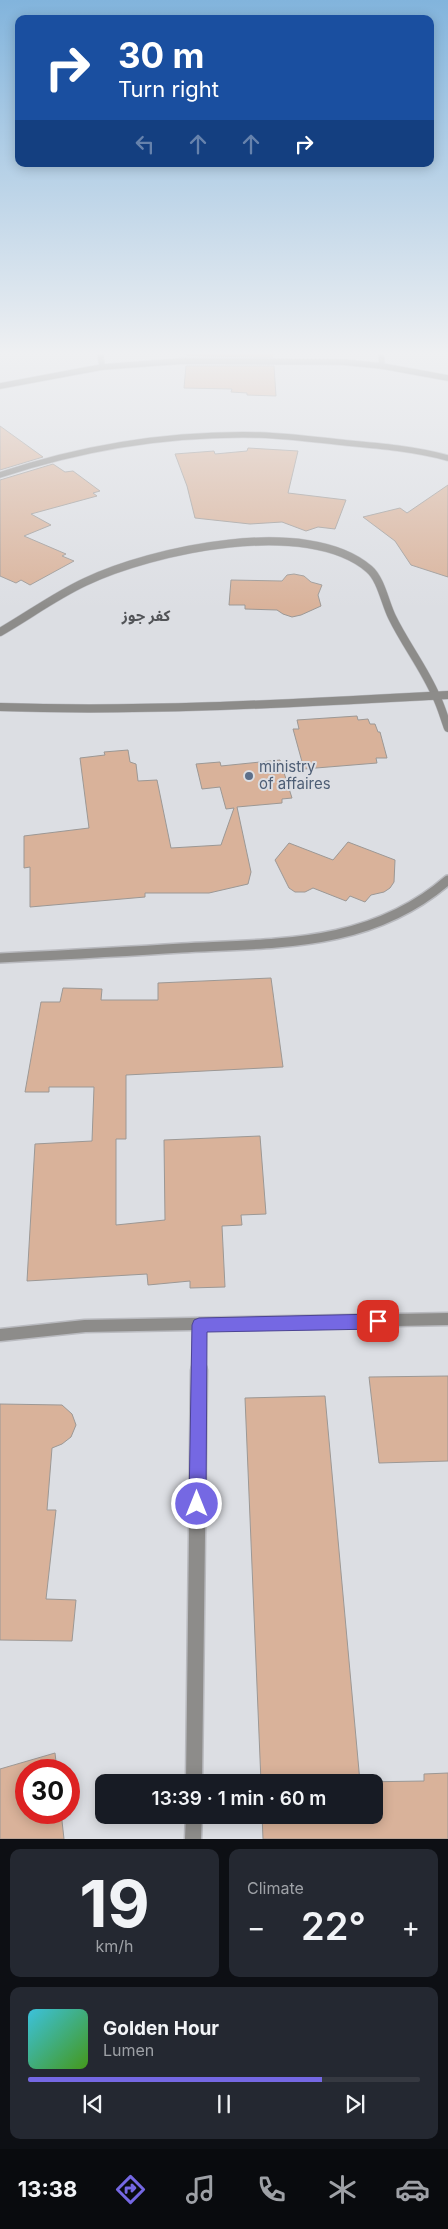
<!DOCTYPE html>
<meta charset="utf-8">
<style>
body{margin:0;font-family:Inter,"Noto Sans Arabic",sans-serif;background:#242831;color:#f1f3f6;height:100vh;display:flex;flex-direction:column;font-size:19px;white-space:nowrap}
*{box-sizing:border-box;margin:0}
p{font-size:16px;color:#9ea1a6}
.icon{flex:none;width:28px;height:28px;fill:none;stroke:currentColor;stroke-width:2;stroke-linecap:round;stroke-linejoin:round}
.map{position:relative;height:1839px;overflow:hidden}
.sheet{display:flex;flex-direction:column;gap:10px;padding:10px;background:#0d0f14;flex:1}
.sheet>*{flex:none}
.top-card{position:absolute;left:15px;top:15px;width:419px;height:152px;border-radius:10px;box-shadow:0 2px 12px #0003;background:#1a4fa0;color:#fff;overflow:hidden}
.speed{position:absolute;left:15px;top:1759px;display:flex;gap:10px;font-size:25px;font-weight:700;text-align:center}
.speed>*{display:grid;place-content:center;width:65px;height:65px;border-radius:50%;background:#171b24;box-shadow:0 2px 12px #0003;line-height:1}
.speed .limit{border:8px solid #d22;background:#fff;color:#111}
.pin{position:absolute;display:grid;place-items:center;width:42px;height:42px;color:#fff;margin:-21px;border-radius:10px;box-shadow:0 2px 8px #0006}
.me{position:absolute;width:55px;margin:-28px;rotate:0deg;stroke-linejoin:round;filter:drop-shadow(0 0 4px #0008)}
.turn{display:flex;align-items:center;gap:18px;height:105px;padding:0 20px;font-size:22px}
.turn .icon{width:65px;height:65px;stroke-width:2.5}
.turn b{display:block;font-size:35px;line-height:42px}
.lanes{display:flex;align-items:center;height:48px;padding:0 20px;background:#0003;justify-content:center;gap:25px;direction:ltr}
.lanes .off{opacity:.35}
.big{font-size:38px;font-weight:600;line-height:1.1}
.sheet .widget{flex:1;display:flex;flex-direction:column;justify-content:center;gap:8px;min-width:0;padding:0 18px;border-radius:10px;background:#242831}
.sheet .dial{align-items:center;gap:0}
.dial b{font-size:65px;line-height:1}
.song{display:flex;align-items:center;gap:15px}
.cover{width:60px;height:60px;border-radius:8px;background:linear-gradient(135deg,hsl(190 70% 55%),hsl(100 70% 35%))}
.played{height:5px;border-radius:2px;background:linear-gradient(90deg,#7568e3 75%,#363941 75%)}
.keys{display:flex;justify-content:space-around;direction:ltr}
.heat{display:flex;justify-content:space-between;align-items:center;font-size:28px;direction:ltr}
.sheet .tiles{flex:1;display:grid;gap:10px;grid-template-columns:1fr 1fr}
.widget:last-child{grid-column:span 2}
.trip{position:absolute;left:95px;top:1774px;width:288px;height:50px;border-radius:10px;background:#171b24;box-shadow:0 2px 12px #0003;font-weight:600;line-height:50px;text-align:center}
.menu{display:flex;height:80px;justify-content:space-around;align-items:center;background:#090b0e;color:#9ea1a6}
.menu .icon{width:35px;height:35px}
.menu .selected{color:#7568e3}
.menu b{font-size:22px;color:#f1f3f6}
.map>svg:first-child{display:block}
</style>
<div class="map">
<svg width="448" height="1839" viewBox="0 0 448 1839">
<rect width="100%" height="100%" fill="#dcdee3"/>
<g fill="#d9b29a" stroke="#9c9895">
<path d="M187 351H273V357L187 356Z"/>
<path d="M186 366H274L276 396 247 395V393L231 392 232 389 184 388Z"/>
<path d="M0 426 43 457 0 470Z"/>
<path d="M248 448 298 451 288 493 346 500 335 529 318 527 306 531 282 522 250 524 195 518 187 486 175 454 214 451 215 454 247 451Z"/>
<path d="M53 464 65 472 73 471 100 491 93 493 97 496 31 514 51 525 24 536 66 554 62 556 74 561 30 585 21 580 16 583 0 576V480Z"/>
<path d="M448 485V577L411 565 395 541 363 517 400 508 407 513Z"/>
<path d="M294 574 304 576 311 582 322 585 318 595 321 606 301 615 292 617 283 614 277 610 245 609V605H229L231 580 282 581 287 575Z"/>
<path d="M357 716 358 720 368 719 370 724H375L378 732H380L387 758H376L377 763 304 769 293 729H299L297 720Z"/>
<path d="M128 750 130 762 136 764 138 781 157 780 171 848 221 845 234 808 226 809 220 787 202 789 196 764 220 762 221 766 280 760 292 798 282 799V803L237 807 251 872 248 884 209 893H145V897L30 907V867L24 868V836L89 828 80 758 105 755 104 752Z"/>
<path d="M348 842 395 860 394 882 390 888 384 892 371 895 365 902 350 896 346 901 313 888 305 892H295L289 888 275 860 289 843 333 860Z"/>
<path d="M271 978 283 1067 126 1075V1139H116V1225L165 1220 164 1140 260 1136 266 1214 241 1215 242 1225 222 1226 225 1287 190 1288V1281L148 1285 147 1274 27 1281 35 1144 92 1141 94 1087H49V1092H25L41 1002H60L63 988 102 989 101 1000H158V983Z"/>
<path d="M448 1376V1461L379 1463 369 1377Z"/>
<path d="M325 1396 360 1782 424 1781V1774L448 1773V1839H263L262 1815H374V1782H261L245 1398Z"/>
<path d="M0 1404 62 1405 72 1414 76 1425 71 1437 62 1444 52 1448 47 1510H56L46 1599 76 1600 72 1641 0 1640Z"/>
<path d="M55 1753 57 1770H26V1812H61L64 1839H0V1769Z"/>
</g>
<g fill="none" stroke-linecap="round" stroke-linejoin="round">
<g stroke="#b9babf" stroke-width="7">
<g id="street-far4">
<path d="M100 351 102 367"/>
<path d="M381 351 382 366"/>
<path d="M0 386 102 367 183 361 342 362 382 366 448 378"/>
<path d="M0 475C84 447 172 433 260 435 290 436 318 440 347 443 381 446 415 449 448 458"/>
</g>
</g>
<g stroke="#b9babf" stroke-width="9">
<g id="street-far3">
<path d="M0 632C28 616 55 596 85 582 152 550 307 516 369 569 381 579 385 603 392 617 405 644 424 668 436 696 441 706 444 717 448 728"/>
<path d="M0 707C149 712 299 703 448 695"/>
</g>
</g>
<g stroke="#b9babf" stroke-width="12">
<path id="street-far2" d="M0 958C61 955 121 952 182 948 278 943 371 947 448 880"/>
</g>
<g stroke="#b9babf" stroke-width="15">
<g id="street-far1">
<path d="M0 1335 85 1326 448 1319"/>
<path d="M198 1372 199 1325"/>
</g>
</g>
<g stroke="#b9babf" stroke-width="19">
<g id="street">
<path d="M194 1782 199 1370"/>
<path d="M193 1839 194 1815"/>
</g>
</g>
<use href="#street-far4" stroke="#8d8c8a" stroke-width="5.5"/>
<use href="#street-far3" stroke="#8d8c8a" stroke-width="8"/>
<use href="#street-far2" stroke="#8d8c8a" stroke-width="9"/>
<use href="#street-far1" stroke="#8d8c8a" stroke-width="12"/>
<use href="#street" stroke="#8d8c8a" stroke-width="16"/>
</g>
<linearGradient id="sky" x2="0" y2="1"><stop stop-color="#82b4dc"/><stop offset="0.58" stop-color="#eff0f2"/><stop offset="1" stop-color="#eff0f2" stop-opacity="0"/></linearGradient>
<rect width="448" height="609" fill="url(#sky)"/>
<path fill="#7568e3" stroke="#4c4494" d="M378 1314 383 1316 386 1321 383 1327 378 1329 207 1332 206 1504 203 1510 197 1513 191 1510 189 1504 192 1325 194 1320 199 1318Z"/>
<circle fill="#5c6f8a" stroke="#dcdee3" stroke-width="2" cx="249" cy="776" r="5"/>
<g text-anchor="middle" stroke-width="4" stroke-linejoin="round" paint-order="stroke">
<g font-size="15" font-weight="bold" fill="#525458" stroke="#dcdee3">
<text x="146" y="621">كفر جوز</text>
</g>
<g font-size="15" fill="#4e5e75" stroke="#dcdee3" text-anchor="start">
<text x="259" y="772">ministry<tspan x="259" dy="17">of affaires</tspan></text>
</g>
</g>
</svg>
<div class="speed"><div class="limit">30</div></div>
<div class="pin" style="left:378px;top:1321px;background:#d93025"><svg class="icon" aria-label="arrive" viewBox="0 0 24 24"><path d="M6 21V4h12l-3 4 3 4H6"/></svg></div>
<svg class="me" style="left:197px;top:1504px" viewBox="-20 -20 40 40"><circle r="17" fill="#7568e3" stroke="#fff" stroke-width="3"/><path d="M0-11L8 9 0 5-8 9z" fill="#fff"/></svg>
<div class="trip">13:39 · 1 min · 60 m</div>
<div class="top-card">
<div class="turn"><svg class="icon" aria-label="right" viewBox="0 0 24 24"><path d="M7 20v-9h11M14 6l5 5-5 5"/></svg><div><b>30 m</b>Turn right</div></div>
<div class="lanes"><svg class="icon off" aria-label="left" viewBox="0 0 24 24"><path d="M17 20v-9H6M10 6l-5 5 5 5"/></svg><svg class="icon off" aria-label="ahead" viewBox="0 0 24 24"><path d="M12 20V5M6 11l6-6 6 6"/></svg><svg class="icon off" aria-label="ahead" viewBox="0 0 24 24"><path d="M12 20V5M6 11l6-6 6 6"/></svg><svg class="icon" aria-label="right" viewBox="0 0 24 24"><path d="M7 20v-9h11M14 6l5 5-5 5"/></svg></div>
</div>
</div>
<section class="sheet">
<div class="tiles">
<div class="widget dial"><b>19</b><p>km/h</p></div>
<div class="widget"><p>Climate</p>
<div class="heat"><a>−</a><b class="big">22°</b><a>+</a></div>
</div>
<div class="widget">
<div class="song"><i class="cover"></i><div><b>Golden Hour</b><p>Lumen</p></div></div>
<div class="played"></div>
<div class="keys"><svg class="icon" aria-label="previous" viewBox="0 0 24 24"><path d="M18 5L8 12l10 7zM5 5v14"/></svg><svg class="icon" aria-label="pause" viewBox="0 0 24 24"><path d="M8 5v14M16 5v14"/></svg><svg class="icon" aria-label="next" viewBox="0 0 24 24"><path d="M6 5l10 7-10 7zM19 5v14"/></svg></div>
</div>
</div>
</section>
<nav class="menu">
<b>13:38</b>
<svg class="icon selected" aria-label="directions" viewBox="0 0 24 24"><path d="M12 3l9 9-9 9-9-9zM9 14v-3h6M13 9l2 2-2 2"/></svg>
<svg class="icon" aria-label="music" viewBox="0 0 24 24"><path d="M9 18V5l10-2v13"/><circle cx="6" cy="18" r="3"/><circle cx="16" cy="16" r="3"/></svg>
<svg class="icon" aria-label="phone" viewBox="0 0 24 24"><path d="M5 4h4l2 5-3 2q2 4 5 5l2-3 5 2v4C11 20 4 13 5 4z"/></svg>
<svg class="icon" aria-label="climate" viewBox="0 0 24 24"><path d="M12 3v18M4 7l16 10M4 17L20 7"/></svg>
<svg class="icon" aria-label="car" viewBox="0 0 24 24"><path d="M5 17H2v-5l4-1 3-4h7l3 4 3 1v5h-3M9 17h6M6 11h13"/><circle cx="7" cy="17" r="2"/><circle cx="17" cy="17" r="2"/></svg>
</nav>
